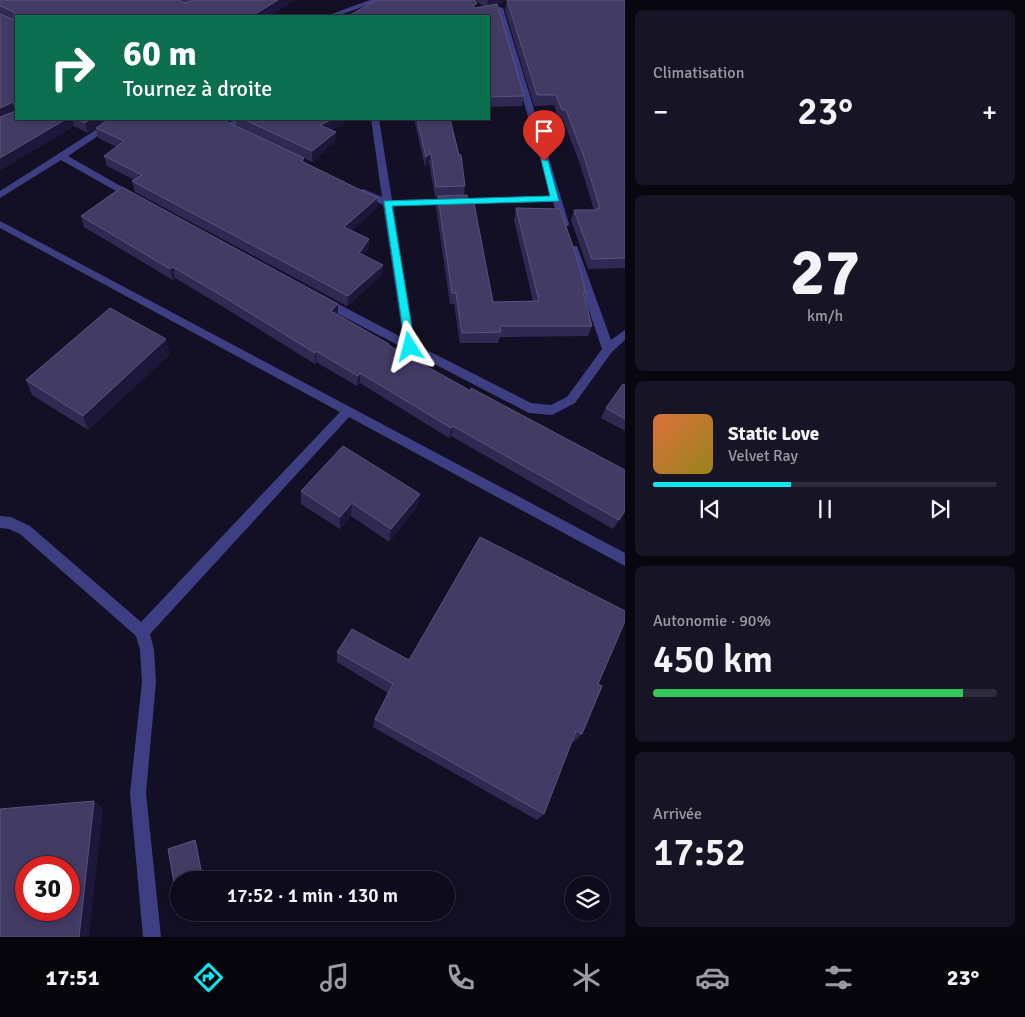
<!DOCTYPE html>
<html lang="fr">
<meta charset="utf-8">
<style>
body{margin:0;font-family:Signika,sans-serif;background:#171525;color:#f1f3f6;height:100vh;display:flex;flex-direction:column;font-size:19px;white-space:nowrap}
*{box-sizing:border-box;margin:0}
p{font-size:16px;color:#9b9ba3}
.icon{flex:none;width:28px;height:28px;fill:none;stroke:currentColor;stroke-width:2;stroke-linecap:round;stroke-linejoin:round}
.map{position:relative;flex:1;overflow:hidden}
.panel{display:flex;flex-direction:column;gap:10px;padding:10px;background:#08070f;width:400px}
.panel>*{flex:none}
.banner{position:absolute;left:15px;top:15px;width:475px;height:105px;border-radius:0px;box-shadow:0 2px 8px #0003,0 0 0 1px #2e2c3b;background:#0b6e4f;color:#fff;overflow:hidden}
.fabs{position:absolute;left:565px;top:876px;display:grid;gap:10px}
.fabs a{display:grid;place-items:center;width:45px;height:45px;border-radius:50%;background:#0e0c1c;box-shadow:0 2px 8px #0003,0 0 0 1px #2e2c3b;font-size:25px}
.speed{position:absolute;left:15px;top:856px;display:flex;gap:10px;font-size:25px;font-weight:700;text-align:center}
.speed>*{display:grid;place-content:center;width:65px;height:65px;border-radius:50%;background:#0e0c1c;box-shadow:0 2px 8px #0003,0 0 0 1px #2e2c3b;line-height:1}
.speed .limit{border:8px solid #d22;background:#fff;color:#111}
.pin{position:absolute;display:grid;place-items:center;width:42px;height:42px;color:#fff;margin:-51px -21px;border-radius:50% 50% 50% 0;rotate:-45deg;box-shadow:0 0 5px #0007}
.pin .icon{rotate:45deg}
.me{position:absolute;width:55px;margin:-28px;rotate:351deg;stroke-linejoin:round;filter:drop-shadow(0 0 4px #0008)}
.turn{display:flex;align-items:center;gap:18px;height:105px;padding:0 25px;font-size:22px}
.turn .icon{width:65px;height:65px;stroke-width:2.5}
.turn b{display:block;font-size:35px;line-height:42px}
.big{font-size:38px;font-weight:600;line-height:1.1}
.panel .tile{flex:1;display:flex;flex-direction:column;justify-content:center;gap:8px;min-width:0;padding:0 18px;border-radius:8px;background:#171525}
.panel .dial{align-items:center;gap:0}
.dial b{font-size:65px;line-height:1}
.song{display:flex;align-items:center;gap:15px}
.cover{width:60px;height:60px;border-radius:8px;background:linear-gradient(135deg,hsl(20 70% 55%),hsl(50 70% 35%))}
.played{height:5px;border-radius:2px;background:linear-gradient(90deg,#0beaf4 40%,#2e2c3b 40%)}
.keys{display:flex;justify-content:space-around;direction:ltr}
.heat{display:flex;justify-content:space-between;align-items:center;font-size:28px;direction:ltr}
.charge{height:8px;border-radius:4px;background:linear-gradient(90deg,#34c759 90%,#2e2c3b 0)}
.trip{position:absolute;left:170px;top:871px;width:285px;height:50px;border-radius:25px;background:#0e0c1c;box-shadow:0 2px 8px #0003,0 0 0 1px #2e2c3b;font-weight:600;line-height:50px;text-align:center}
.tab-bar{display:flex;height:80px;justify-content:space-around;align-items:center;background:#06050b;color:#9b9ba3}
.tab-bar .icon{width:35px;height:35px}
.tab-bar .selected{color:#0beaf4}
.tab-bar b{font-size:22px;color:#f1f3f6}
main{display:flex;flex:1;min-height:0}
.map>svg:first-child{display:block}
</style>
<main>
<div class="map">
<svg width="625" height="937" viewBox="0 0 625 937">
<rect width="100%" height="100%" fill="#131025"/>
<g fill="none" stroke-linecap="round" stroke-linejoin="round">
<g fill="#3d3f82" fill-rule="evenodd">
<path d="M370 0H382L337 16H326Z"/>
<path d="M496 6 503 8 569 224 568 226H560L553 202 393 206 415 344 531 403 551 405 567 397 602 349 568 248 569 246H577L611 340 625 330V340L612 352 575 403 552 415 529 413 319 304 318 301 323 297 327 298 403 338 383 205 358 192 363 189 382 197 371 119H379L392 200 551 196Z"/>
<path d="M113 119H123L68 156 138 196V200H132L61 160 0 198V191Z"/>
<path d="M236 119H247L229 128 222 126Z"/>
<path d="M0 221 625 553V566L349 417 150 634 154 650 156 682 146 793 161 937H143L130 793 142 682 140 650 136 636 20 534 9 529 0 528V516L11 517 30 526 141 622 340 412 0 228Z"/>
</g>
</g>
<g fill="#302a53">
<path d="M0 0H295L269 16H16V119H232L226 121 304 158V162L377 198V208L351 231 369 239 368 249 364 255 383 265 382 275 347 306 135 192 132 181 134 180 107 166 104 156 117 147 98 138 96 128 88 133 74 126 0 170Z"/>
<path d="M474 0H625V268L588 269 571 220 574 210H594L580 164 563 120H559L554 105 534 106 505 10 507 0 496 5 524 96 522 106 489 107V16L476 8 484 6Z"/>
<path d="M237 119H345V123L331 130 336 132 335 142 312 162 237 126Z"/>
<path d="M414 119H450L465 186 464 195 468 203 493 302 533 301 514 220 516 208 586 294 584 298 592 326 588 336 500 337 498 343H460L454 304H450L436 207 438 197H435L429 163 425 167Z"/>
<path d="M81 216 338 315 389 345 470 391 471 388 625 511 613 529 451 436 449 438 360 383 357 386 316 362 315 364 220 305 175 278 173 280 84 227Z"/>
<path d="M170 354 88 430 32 395 26 380Z"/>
<path d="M625 385V431L601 418 606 408Z"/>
<path d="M301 491 420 494 417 507 389 542 351 516 340 529 301 504Z"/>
<path d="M337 652 409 660 598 684 582 734 574 742 572 741 544 814 537 820 373 727 375 719 388 693 337 662Z"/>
</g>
<g fill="#1d1839">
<path d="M278 0H295L269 16H252Z"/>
<path d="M488 0H508L486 8Z"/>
<path d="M477 3 475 13 473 6Z"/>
<path d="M13 102 16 112 0 120V108Z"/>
<path d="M66 119H72L74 126 0 170V158Z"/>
<path d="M91 119H110L88 133 85 123Z"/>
<path d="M333 119H345V123L320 135V125Z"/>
<path d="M336 132 335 142 312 162V151Z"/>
<path d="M431 153 429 163 425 167 426 157Z"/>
<path d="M377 198V208L343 238 344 227Z"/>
<path d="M369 239 368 249 359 263V253Z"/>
<path d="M383 265 382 275 347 306 348 296Z"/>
<path d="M173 267 175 278 173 280 170 269Z"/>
<path d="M338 304V315L331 311Z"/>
<path d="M166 339 170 354 88 430 83 416Z"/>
<path d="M316 351V362L315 364V353Z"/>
<path d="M360 373V383L357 386 358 376Z"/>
<path d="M453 426 451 436 449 438 451 428Z"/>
<path d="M420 494 417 507 389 542 391 529Z"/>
<path d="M352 503 351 516 340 529V517Z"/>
<path d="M94 801 103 809 89 937H79Z"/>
<path d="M195 840 197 842 204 880H203Z"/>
</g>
<g fill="#423c65" stroke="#5a547d" fill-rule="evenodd">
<path d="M0 0H178L185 3 195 0H278L252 16H16V110L13 102 0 108V14L14 20V12L0 6Z"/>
<path d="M377 0H474L477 3 473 6 475 8 497 4 524 96 489 97V16H348Z"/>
<path d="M507 0H625V258L592 259 574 210H598L597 208H600L583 154 566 110H562L556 95H537Z"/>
<path d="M16 111V119H66L0 158V117Z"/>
<path d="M77 119H91L85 123Z"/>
<path d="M109 119H221L304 158 301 161 377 198 344 227 369 239 359 253 383 265 348 296 132 181 142 175 104 156 124 141 96 128Z"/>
<path d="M243 119H333L320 125 336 132 312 151Z"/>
<path d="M417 119H450L459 155H461L465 186 436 187 431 153 426 157Z"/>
<path d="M122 187 338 304 331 311 389 344 388 345 471 391V388L625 470V511L619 520 453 426 451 428 360 373 358 376 316 351 315 353 219 294 173 267 170 269 81 216Z"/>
<path d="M467 195 468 203H474L493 302 539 301 516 208 560 209 577 258 586 294 583 292 592 326H500L501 332 462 333 456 293H452L438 196Z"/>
<path d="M110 308 166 339 83 416 26 380Z"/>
<path d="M623 384 625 385V419L606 408Z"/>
<path d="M343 446 420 494 391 529 352 503 340 517 301 491Z"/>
<path d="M480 537 625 611V621L598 684 602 686 582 734 576 731 544 814 375 719 393 684 337 652 352 629 409 660Z"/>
<path d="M94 801 79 937H0V809ZM26 868H69V910H26Z"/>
<path d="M195 840 203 880H179V905H178L168 849Z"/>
</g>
<path fill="#0beaf4" stroke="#07989f" d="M541 159 548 161 559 201 392 206 415 347 410 351 406 350 384 201 550 196Z"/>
</svg>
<div class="fabs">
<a><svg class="icon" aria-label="layers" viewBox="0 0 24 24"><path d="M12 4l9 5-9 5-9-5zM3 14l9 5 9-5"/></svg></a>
</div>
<div class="speed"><div class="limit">30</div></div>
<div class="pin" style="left:544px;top:161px;background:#d93025"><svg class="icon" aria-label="arrive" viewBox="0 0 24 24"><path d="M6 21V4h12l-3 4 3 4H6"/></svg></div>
<svg class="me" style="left:410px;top:347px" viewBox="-20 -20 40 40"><path d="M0-17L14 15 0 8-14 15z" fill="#0beaf4" stroke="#fff" stroke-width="4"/></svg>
<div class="trip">17:52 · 1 min · 130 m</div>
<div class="banner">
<div class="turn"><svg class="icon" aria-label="right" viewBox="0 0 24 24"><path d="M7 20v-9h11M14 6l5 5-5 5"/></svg><div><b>60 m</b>Tournez à droite</div></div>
</div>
</div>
<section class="panel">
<div class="tile"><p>Climatisation</p>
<div class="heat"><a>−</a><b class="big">23°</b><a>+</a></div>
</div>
<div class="tile dial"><b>27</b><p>km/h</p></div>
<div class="tile">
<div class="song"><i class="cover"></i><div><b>Static Love</b><p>Velvet Ray</p></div></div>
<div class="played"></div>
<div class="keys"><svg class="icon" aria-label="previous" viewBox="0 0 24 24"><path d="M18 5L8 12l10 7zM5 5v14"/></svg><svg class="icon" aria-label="pause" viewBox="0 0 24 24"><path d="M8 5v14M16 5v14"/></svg><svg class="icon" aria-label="next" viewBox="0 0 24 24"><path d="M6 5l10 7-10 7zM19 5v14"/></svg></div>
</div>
<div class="tile"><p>Autonomie · 90%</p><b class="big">450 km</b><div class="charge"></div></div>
<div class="tile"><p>Arrivée</p><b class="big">17:52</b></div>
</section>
</main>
<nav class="tab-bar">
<b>17:51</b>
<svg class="icon selected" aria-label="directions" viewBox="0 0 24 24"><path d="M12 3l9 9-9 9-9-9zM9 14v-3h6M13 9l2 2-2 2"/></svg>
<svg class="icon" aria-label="music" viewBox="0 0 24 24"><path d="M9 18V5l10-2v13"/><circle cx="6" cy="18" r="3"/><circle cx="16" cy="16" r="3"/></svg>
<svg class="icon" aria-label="phone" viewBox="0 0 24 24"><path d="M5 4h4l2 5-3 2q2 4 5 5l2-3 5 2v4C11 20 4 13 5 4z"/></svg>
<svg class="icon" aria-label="climate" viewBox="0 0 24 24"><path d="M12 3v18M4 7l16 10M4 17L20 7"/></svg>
<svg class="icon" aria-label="car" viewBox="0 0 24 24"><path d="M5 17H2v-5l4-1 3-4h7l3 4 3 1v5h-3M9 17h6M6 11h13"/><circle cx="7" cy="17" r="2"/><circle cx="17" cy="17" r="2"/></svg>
<svg class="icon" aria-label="filters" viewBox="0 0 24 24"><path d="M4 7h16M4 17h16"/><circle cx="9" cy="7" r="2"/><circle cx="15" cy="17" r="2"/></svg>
<b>23°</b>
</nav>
